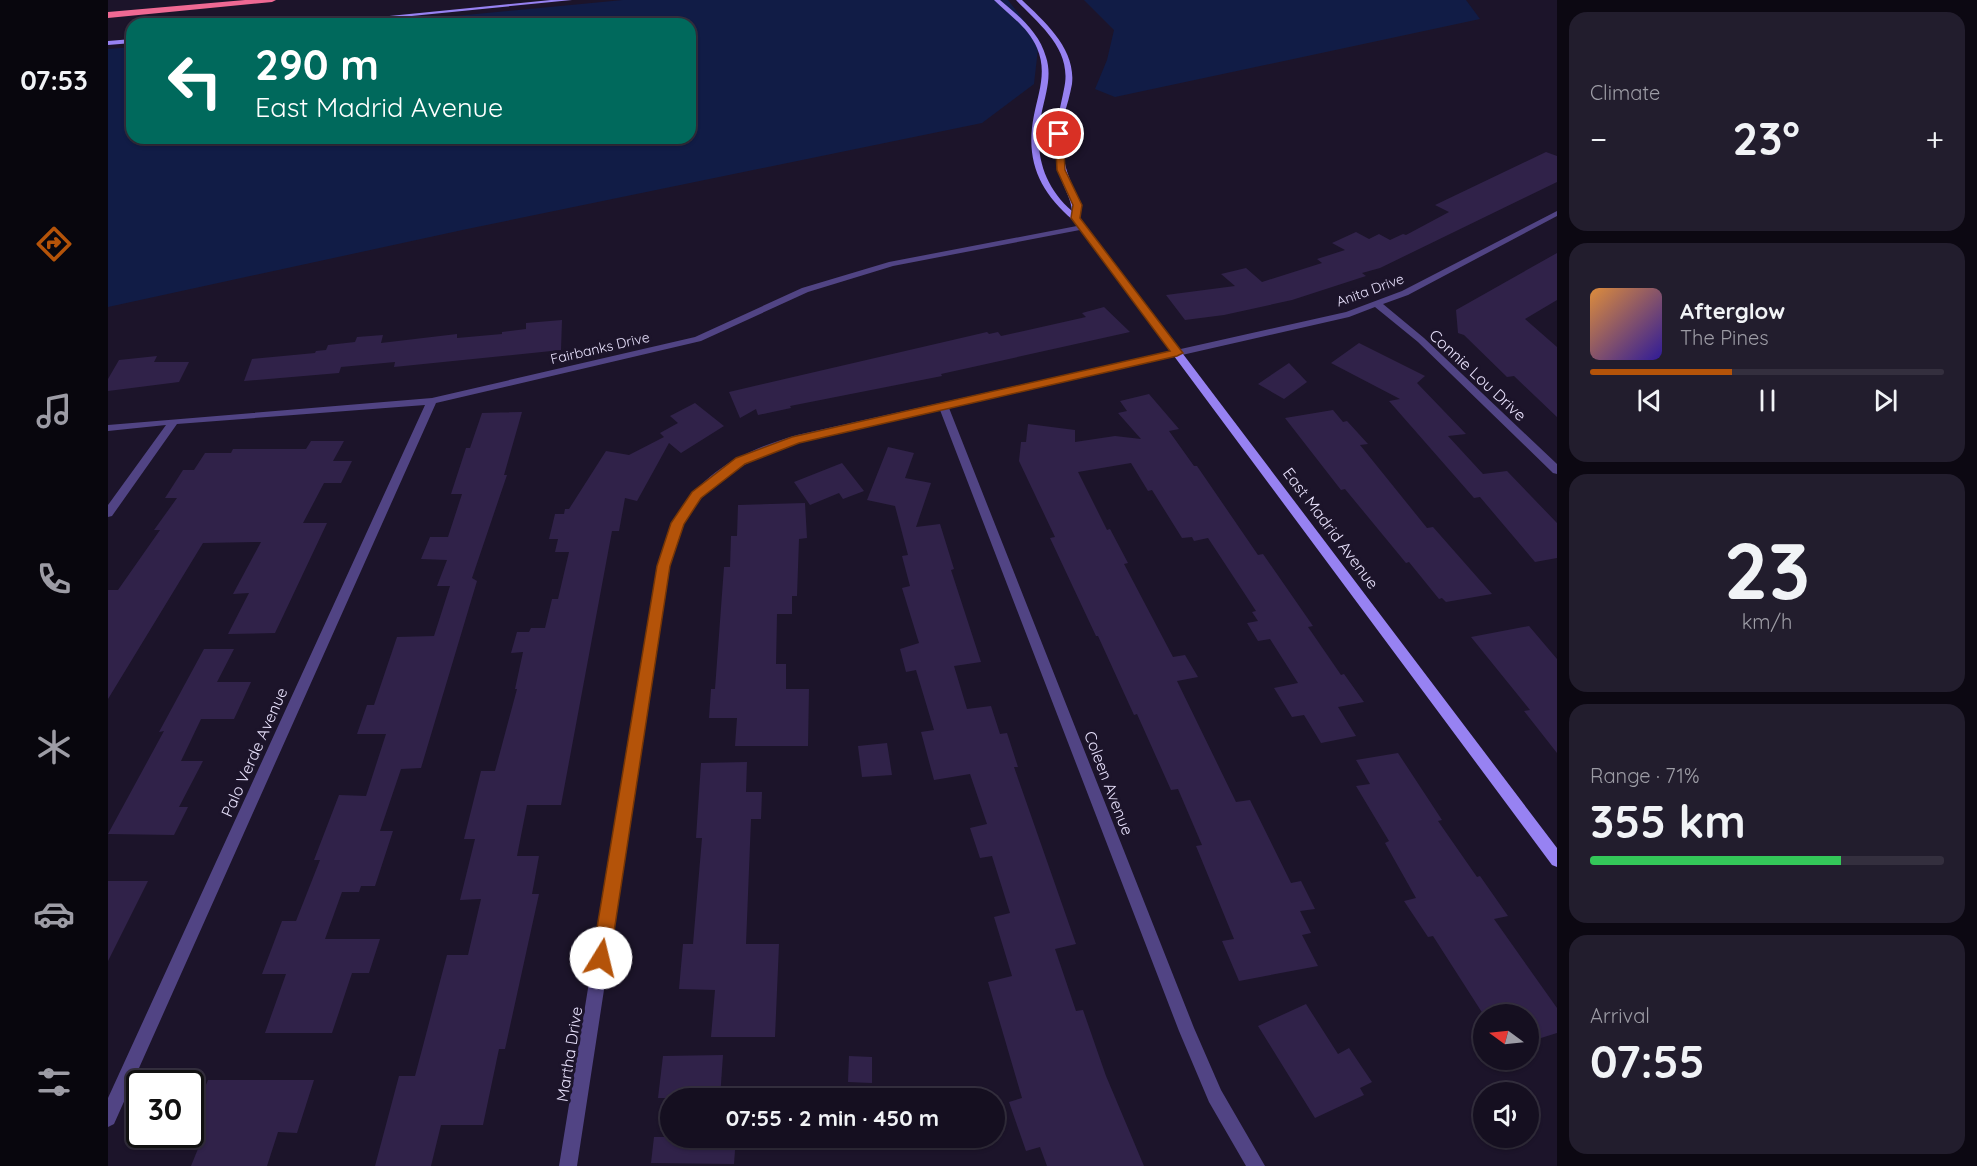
<!DOCTYPE html>
<meta charset="utf-8">
<style>
body{margin:0;font-family:Quicksand,sans-serif;background:#221d2d;color:#f1f3f6;height:100vh;display:flex;flex-direction:column;font-size:22px;white-space:nowrap}
*{box-sizing:border-box;margin:0}
p{font-size:20px;color:#9d9ca5}
.icon{flex:none;width:33px;height:33px;fill:none;stroke:currentColor;stroke-width:2;stroke-linecap:round;stroke-linejoin:round}
.map{position:relative;flex:1;overflow:hidden}
.side{display:flex;flex-direction:column;gap:12px;padding:12px;background:#0c0812;width:420px}
.side>*{flex:none}
.banner{position:absolute;left:18px;top:18px;width:570px;height:126px;border-radius:18px;box-shadow:0 2px 4px #0004,0 0 0 2px #342f3e;background:#00695c;color:#fff;overflow:hidden}
.needle{width:39px;rotate:285deg}
.buttons{position:absolute;left:1365px;top:1004px;display:grid;gap:12px}
.buttons a{display:grid;place-items:center;width:66px;height:66px;border-radius:50%;background:#150f20;box-shadow:0 2px 4px #0004,0 0 0 2px #342f3e;font-size:30px}
.speed{position:absolute;left:18px;top:1070px;display:flex;gap:12px;font-size:30px;font-weight:700;text-align:center}
.speed>*{display:grid;place-content:center;width:78px;height:78px;border-radius:50%;background:#150f20;box-shadow:0 2px 4px #0004,0 0 0 2px #342f3e;line-height:1}
.speed .limit{border:3px solid #111;border-radius:9px;background:#fff;color:#111}
.pin{position:absolute;display:grid;place-items:center;width:51px;height:51px;color:#fff;margin:-26px;border:3px solid #fff;border-radius:50%;box-shadow:0 2px 6px #0007}
.me{position:absolute;width:66px;margin:-33px;rotate:9deg;stroke-linejoin:round;filter:drop-shadow(0 0 4px #0008)}
.turn{display:flex;align-items:center;gap:21px;height:126px;padding:0 30px;font-size:27px}
.turn .icon{width:78px;height:78px;stroke-width:2.5}
.turn b{display:block;font-size:42px;line-height:51px}
.big{font-size:45px;font-weight:800;line-height:1.1}
.side .card{flex:1;display:flex;flex-direction:column;justify-content:center;gap:9px;min-width:0;padding:0 21px;border-radius:18px;background:#221d2d}
.side .dial{align-items:center;gap:0}
.dial b{font-size:78px;line-height:1}
.song{display:flex;align-items:center;gap:18px}
.cover{width:72px;height:72px;border-radius:9px;background:linear-gradient(135deg,hsl(30 70% 55%),hsl(250 70% 35%))}
.played{height:6px;border-radius:3px;background:linear-gradient(90deg,#b45309 40%,#342f3e 40%)}
.keys{display:flex;justify-content:space-around;direction:ltr}
.heat{display:flex;justify-content:space-between;align-items:center;font-size:33px;direction:ltr}
.charge{height:9px;border-radius:4px;background:linear-gradient(90deg,#34c759 71%,#342f3e 0)}
.trip{position:absolute;left:552px;top:1088px;width:345px;height:60px;border-radius:30px;background:#150f20;box-shadow:0 2px 4px #0004,0 0 0 2px #342f3e;font-weight:800;line-height:60px;text-align:center}
main{display:flex;flex:1;min-height:0}
.tab-bar{display:flex;flex-direction:column;width:108px;justify-content:space-around;align-items:center;background:#08060d;color:#9d9ca5}
.tab-bar .icon{width:42px;height:42px}
.tab-bar .current{color:#b45309}
.tab-bar b{font-size:27px;color:#f1f3f6}
.map>svg:first-child{display:block}
</style>
<main>
<nav class="tab-bar">
<b>07:53</b>
<svg class="icon current" aria-label="directions" viewBox="0 0 24 24"><path d="M12 3l9 9-9 9-9-9zM9 14v-3h6M13 9l2 2-2 2"/></svg>
<svg class="icon" aria-label="music" viewBox="0 0 24 24"><path d="M9 18V5l10-2v13"/><circle cx="6" cy="18" r="3"/><circle cx="16" cy="16" r="3"/></svg>
<svg class="icon" aria-label="phone" viewBox="0 0 24 24"><path d="M5 4h4l2 5-3 2q2 4 5 5l2-3 5 2v4C11 20 4 13 5 4z"/></svg>
<svg class="icon" aria-label="climate" viewBox="0 0 24 24"><path d="M12 3v18M4 7l16 10M4 17L20 7"/></svg>
<svg class="icon" aria-label="car" viewBox="0 0 24 24"><path d="M5 17H2v-5l4-1 3-4h7l3 4 3 1v5h-3M9 17h6M6 11h13"/><circle cx="7" cy="17" r="2"/><circle cx="17" cy="17" r="2"/></svg>
<svg class="icon" aria-label="filters" viewBox="0 0 24 24"><path d="M4 7h16M4 17h16"/><circle cx="9" cy="7" r="2"/><circle cx="15" cy="17" r="2"/></svg>
</nav>
<div class="map">
<svg width="1449" height="1166" viewBox="0 0 1449 1166">
<rect width="100%" height="100%" fill="#1c142a"/>
<g fill="#111c46">
<path d="M515 0H900L931 40 926 84 874 123 359 229 0 307V49L24 47V138H582V24H264Z"/>
<path d="M976 0H1358L1372 19 1007 97 987 89 999 60 1006 30Z"/>
</g>
<g fill="#302249">
<path d="M1438 152 1449 156V182L1272 268 1254 273 1258 276 1184 300 1116 315 1077 320 1058 295 1127 286 1113 274 1138 268 1154 282 1214 263 1209 259 1237 250 1224 243 1248 232 1261 239 1271 234 1282 240 1295 234 1298 235 1341 212 1327 205Z"/>
<path d="M1449 253V300L1417 319 1449 347V417L1406 376 1399 377 1356 335 1350 333 1348 310Z"/>
<path d="M996 307 1022 332 833 374 834 376 682 406 683 408 650 415 648 409 632 418 621 392 879 332 881 334 890 332 893 336 978 317 974 313Z"/>
<path d="M454 320 453 350 286 367 287 362 233 367 231 373 136 381 144 359 207 353 208 351 218 350 220 345 247 342 249 337 275 335 273 343 349 334V338L394 334V332L418 329V323Z"/>
<path d="M1251 343 1317 376 1309 383 1358 434 1340 436 1375 474 1399 471 1449 523V558L1427 562 1372 497 1366 498 1281 401 1292 399 1223 363Z"/>
<path d="M49 356 46 362H81L71 382 0 391V379L11 360Z"/>
<path d="M1181 363 1199 382 1176 399 1150 384Z"/>
<path d="M1041 394 1071 429 1061 431 1086 466H1089L1150 555 1155 554 1205 626 1200 627 1233 675 1236 674 1256 702 1230 707 1248 736 1213 743 1196 715 1184 717 1166 688 1190 683 1162 639 1150 641 1139 623 1150 621 1144 612 1148 611 1100 538 1086 541 1084 537 1074 538 1044 490 1040 491 1023 463 970 472 999 530 1002 529 1020 563 1016 564 1065 657 1077 655 1090 677 1069 681 1128 802 1142 800 1183 883 1193 881 1207 909 1192 911 1203 933 1194 935 1210 966 1131 981 1114 941 1126 939 1088 846 1094 845 1070 789 1063 790 1029 714 1026 715 990 636H988L942 538 947 537 911 461 913 442H918L920 424 967 430V442L1007 436 1033 439 1010 413 1019 411 1012 401Z"/>
<path d="M587 403 616 426 573 453 561 443 529 501 517 498 511 531H504L453 805H419L409 856H431L424 894H431L397 1049H391L375 1125H333L323 1166H267L291 1076H307L339 955H360L373 899 352 900 367 839H356L373 771H387L409 689H407L415 652 403 653 409 632H421L423 628H437L444 599H450L461 552H447L450 539H441L447 514H456L457 509H461L498 451 521 455 556 437 552 433 570 423 562 416Z"/>
<path d="M1225 410 1235 422 1239 421 1260 444 1252 445 1319 528 1325 527 1384 594 1338 602 1334 598 1331 599 1301 562 1298 563 1237 489 1233 490 1177 418Z"/>
<path d="M414 412 396 475H399L364 578 369 581 313 768 293 769 272 831H285L267 886H253L251 892H234L217 939H272L261 973H244L224 1033H157L178 974H154L174 921H188L212 860H206L231 795 258 796 278 734H249L259 705H266L289 637 326 636 342 586H329L339 560 313 559 322 537H340L354 494H343L358 448H362L374 413Z"/>
<path d="M203 441H236L225 461H244L233 483H216L195 523H219L167 633 120 634 141 593 125 594 153 542 95 543 0 699V590H10L52 530H46L69 498H57L75 470H86L97 453H123L125 449H198Z"/>
<path d="M780 447 806 453 797 478 823 483 808 527 832 524 846 569 843 570 873 662 846 666 859 709 883 706 892 734 899 733 910 767H906L968 944 947 949 968 1011 975 1010 998 1076 1036 1166H939L932 1147 918 1151 901 1102 914 1098 880 982 904 976 886 917 902 913 884 856 872 858 862 828 879 824 862 774 826 780 813 732 826 730 808 670 798 672 792 649 811 643 794 588 802 586 794 556 800 555 787 506 759 500Z"/>
<path d="M734 463 756 491 735 499 731 493 702 505 686 482Z"/>
<path d="M697 503 699 538 691 539 689 596H684V614H669L668 664H678V689H701L700 746H627L629 718H601L603 689H607L616 567H622L623 536H629L630 505Z"/>
<path d="M1421 626 1449 659V753L1416 711 1422 710 1363 637Z"/>
<path d="M96 649H126L109 682H143L126 719H93L73 761H95L71 807H80L66 835 0 834 56 731 51 732Z"/>
<path d="M779 743 784 775 754 777 750 746Z"/>
<path d="M1290 753 1334 820 1330 821 1369 877 1372 876 1400 916 1386 919 1449 1008V1033L1420 1042V1014H1375L1325 936 1320 937 1296 901 1308 898 1277 843 1281 841 1248 786 1262 784 1248 760Z"/>
<path d="M639 762 638 792H654L653 819H643L638 944H671L667 1037H603L607 990 571 989 575 944H585L594 838H588L593 763Z"/>
<path d="M0 881H40L0 961Z"/>
<path d="M1198 1004 1230 1054 1241 1048 1264 1082 1252 1088 1256 1095 1207 1118 1150 1026Z"/>
<path d="M615 1055 612 1098H550L555 1056Z"/>
<path d="M741 1056 764 1057V1083L740 1082Z"/>
<path d="M100 1080H206L189 1133 170 1132 159 1166H83L96 1134H80H82V1123Z"/>
<path d="M546 1137H628L626 1164 543 1163Z"/>
</g>
<g fill="none" stroke-linecap="round" stroke-linejoin="round">
<g fill="#514484" fill-rule="evenodd">
<path d="M1449 211V216L1300 295 1275 304 1316 338 1449 464V474L1445 473 1310 342 1267 307 1241 317 841 408 1086 1028 1113 1090 1157 1166H1138L1101 1102 1071 1031 832 410C802 417 772 424 742 430 681 444 613 461 578 519 569 533 565 550 561 566L469 1166H451L549 566C571 488 613 457 689 435L1238 312 1294 291Z"/>
<path d="M974 225H977V229L785 266 700 292 593 341 328 403 6 1124 0 1127V1098L317 405 69 424 4 516 0 517V505L58 425 0 431V425L324 398 587 337 694 288 781 262Z"/>
</g>
<g fill="#9782f2" fill-rule="evenodd">
<path d="M443 0H464L223 24H201Z"/>
<path d="M886 0H892C911 16 931 32 938 57 944 75 938 93 934 111 925 149 934 185 964 211 963 198 956 188 952 176 949 168 948 158 948 149 946 128 952 110 956 89 965 50 932 25 908 0H914C937 22 968 49 964 84 962 95 959 105 956 115 953 129 954 143 956 157 958 179 973 196 972 218L1449 848V867L1444 865 965 220C931 191 917 160 926 115 931 91 939 71 929 48 920 27 901 15 886 0Z"/>
<path d="M24 39V43L0 45V41Z"/>
</g>
<path fill="#ef6993" fill-rule="evenodd" d="M137 0H168L164 2 0 18V12Z"/>
</g>
<path fill="#b45309" stroke="#753606" stroke-width="1.5" d="M951 132 955 134 957 170 974 205 972 218 1075 353 1069 356 691 443 637 464 593 498 576 524 562 566 502 958 500 965 493 968 487 965 484 958 549 566 563 523 584 492 628 458 684 437 1062 351 963 218 965 205 949 170 947 134Z"/>
<g text-anchor="middle" stroke-width="6" stroke-linejoin="round" paint-order="stroke">
<g font-size="14" fill="#e8e1fc" stroke="#1c142a">
<text transform="translate(1262 290) rotate(-20)" y="5">Anita Drive</text>
<text transform="translate(492 348) rotate(-13)" y="5">Fairbanks Drive</text>
</g>
<g font-size="16" fill="#e8e1fc" stroke="#1c142a">
<text transform="translate(1370 375) rotate(43)" y="6">Connie Lou Drive</text>
<text transform="translate(1223 528) rotate(53)" y="6">East Madrid Avenue</text>
<text transform="translate(146 752) rotate(-66)" y="6">Palo Verde Avenue</text>
<text transform="translate(1001 783) rotate(69)" y="6">Coleen Avenue</text>
<text transform="translate(461 1054) rotate(-81)" y="6">Martha Drive</text>
</g>
</g>
</svg>
<div class="buttons">
<a><svg class="needle" viewBox="-14 -14 28 28"><path d="M0-13l5 13h-10z" fill="#e53935"/><path d="M0 13l5-13h-10z" fill="#9d9ca5"/></svg></a>
<a><svg class="icon" aria-label="sound" viewBox="0 0 24 24"><path d="M4 9h4l5-4v14l-5-4H4zM17 9q2 3 0 6"/></svg></a>
</div>
<div class="speed"><div class="limit">30</div></div>
<div class="pin" style="left:951px;top:134px;background:#d93025"><svg class="icon" aria-label="arrive" viewBox="0 0 24 24"><path d="M6 21V4h12l-3 4 3 4H6"/></svg></div>
<svg class="me" style="left:493px;top:958px" viewBox="-20 -20 40 40"><circle r="19" fill="#fff"/><path d="M0-13L10 11 0 6-10 11z" fill="#b45309"/></svg>
<div class="trip">07:55 · 2 min · 450 m</div>
<div class="banner">
<div class="turn"><svg class="icon" aria-label="left" viewBox="0 0 24 24"><path d="M17 20v-9H6M10 6l-5 5 5 5"/></svg><div><b>290 m</b>East Madrid Avenue</div></div>
</div>
</div>
<section class="side">
<div class="card"><p>Climate</p>
<div class="heat"><a>−</a><b class="big">23°</b><a>+</a></div>
</div>
<div class="card">
<div class="song"><i class="cover"></i><div><b>Afterglow</b><p>The Pines</p></div></div>
<div class="played"></div>
<div class="keys"><svg class="icon" aria-label="previous" viewBox="0 0 24 24"><path d="M18 5L8 12l10 7zM5 5v14"/></svg><svg class="icon" aria-label="pause" viewBox="0 0 24 24"><path d="M8 5v14M16 5v14"/></svg><svg class="icon" aria-label="next" viewBox="0 0 24 24"><path d="M6 5l10 7-10 7zM19 5v14"/></svg></div>
</div>
<div class="card dial"><b>23</b><p>km/h</p></div>
<div class="card"><p>Range · 71%</p><b class="big">355 km</b><div class="charge"></div></div>
<div class="card"><p>Arrival</p><b class="big">07:55</b></div>
</section>
</main>
